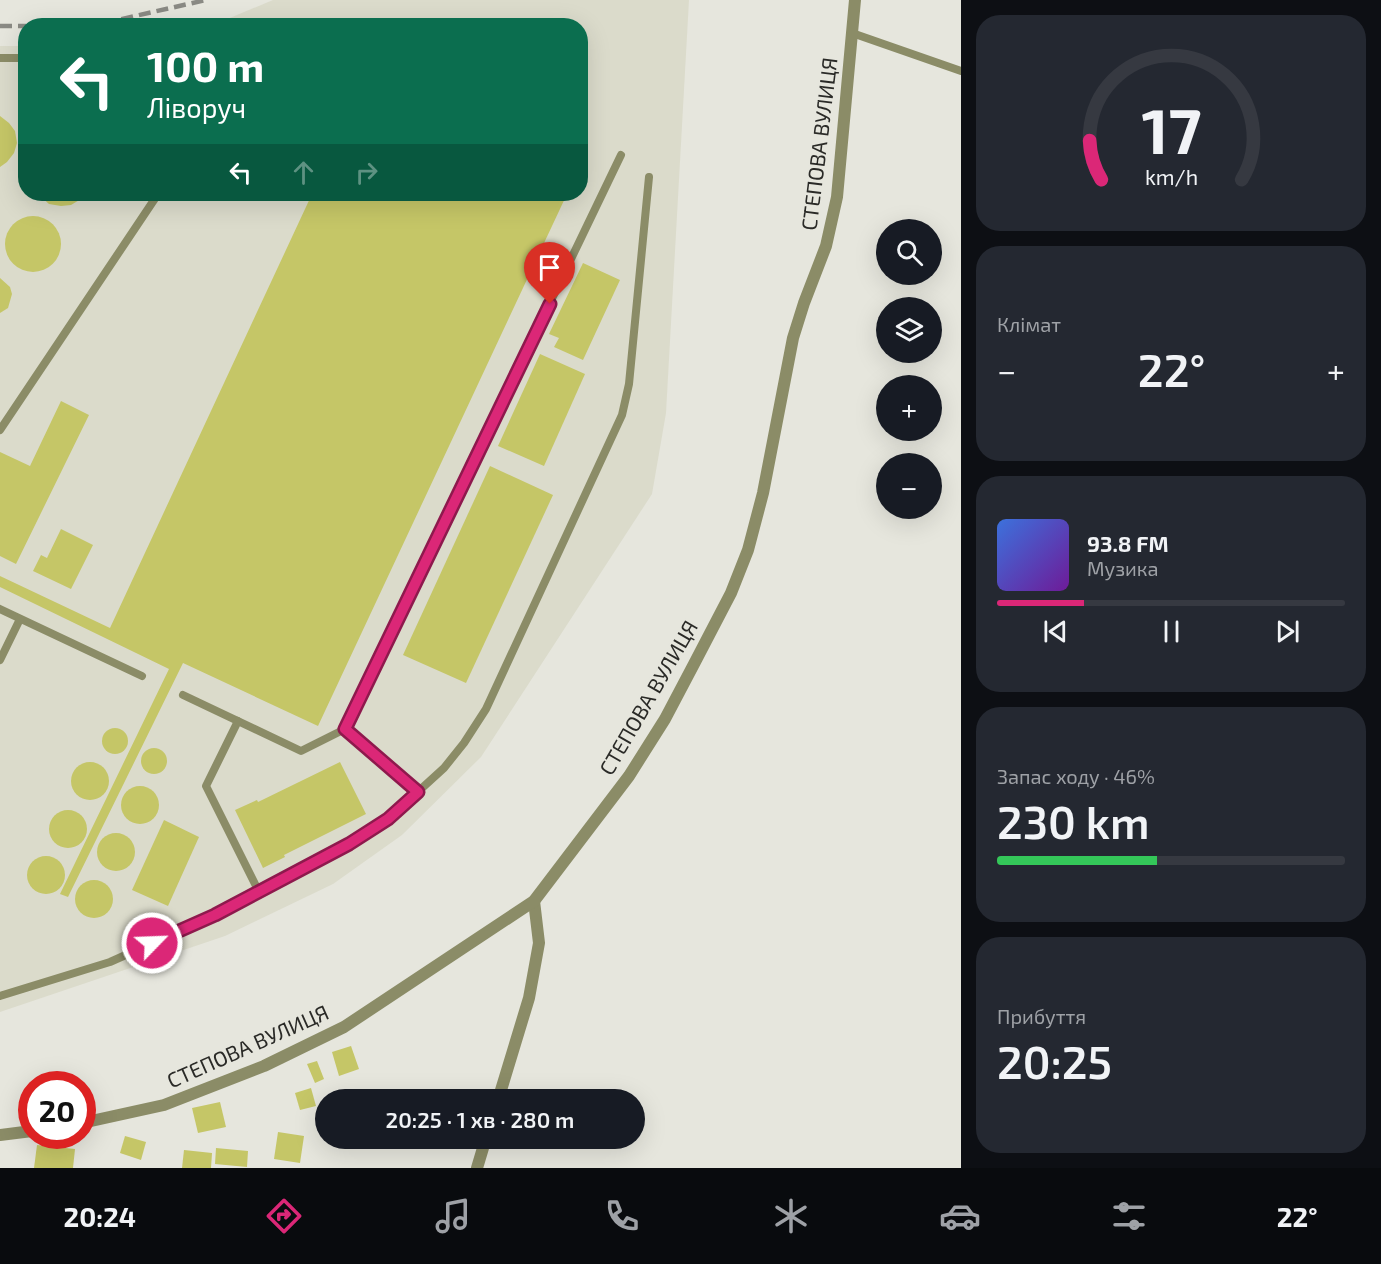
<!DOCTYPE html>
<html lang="uk">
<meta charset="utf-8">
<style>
body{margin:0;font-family:"Exo 2",sans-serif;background:#242831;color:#f1f3f6;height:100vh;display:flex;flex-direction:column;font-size:22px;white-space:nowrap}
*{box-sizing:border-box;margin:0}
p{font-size:20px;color:#9ea1a6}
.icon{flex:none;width:33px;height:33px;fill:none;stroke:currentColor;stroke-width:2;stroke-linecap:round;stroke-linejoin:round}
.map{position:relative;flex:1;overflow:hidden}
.drawer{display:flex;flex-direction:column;gap:15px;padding:15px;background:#0d0f14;width:420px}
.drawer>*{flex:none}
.top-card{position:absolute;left:18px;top:18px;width:570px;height:183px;border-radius:24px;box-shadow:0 6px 24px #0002;background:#0b6e4f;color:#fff;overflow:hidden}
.tools{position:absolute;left:876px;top:219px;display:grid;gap:12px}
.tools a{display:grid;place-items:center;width:66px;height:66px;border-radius:50%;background:#171b24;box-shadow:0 6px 24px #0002;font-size:30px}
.speed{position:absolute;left:18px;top:1071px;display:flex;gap:12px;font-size:30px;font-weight:700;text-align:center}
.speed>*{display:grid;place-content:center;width:78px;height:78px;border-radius:50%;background:#171b24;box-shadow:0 6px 24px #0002;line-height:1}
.speed .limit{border:9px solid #d22;background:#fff;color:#111}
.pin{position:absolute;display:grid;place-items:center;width:51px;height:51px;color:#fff;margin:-62px -26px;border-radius:50% 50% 50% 0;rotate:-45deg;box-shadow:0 0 6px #0007}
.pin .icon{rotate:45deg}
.me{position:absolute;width:66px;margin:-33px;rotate:66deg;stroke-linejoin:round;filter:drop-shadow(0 0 4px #0008)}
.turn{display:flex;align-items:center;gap:21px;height:126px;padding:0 30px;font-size:27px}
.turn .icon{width:78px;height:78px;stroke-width:2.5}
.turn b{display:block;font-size:42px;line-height:51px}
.lanes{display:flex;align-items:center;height:57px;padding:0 30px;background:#0003;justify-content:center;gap:30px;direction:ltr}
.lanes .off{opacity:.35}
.big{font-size:45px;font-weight:600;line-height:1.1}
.drawer .widget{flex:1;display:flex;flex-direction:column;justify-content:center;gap:9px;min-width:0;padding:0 21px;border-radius:24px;background:#242831}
.drawer .dial{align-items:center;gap:0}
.dial svg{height:156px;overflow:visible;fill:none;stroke:#363941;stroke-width:7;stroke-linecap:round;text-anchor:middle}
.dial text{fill:#f1f3f6;stroke:none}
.song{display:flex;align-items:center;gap:18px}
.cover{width:72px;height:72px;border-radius:9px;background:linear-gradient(135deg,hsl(220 70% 55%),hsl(280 70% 35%))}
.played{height:6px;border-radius:3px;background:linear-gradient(90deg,#db2777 25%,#363941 25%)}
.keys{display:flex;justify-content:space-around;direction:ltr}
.heat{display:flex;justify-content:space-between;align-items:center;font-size:33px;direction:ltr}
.charge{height:9px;border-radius:4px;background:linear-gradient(90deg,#34c759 46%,#363941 0)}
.trip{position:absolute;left:315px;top:1089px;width:330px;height:60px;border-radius:30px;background:#171b24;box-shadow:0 6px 24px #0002;font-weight:600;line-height:60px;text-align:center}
.dock{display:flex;height:96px;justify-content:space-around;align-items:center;background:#090b0e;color:#9ea1a6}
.dock .icon{width:42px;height:42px}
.dock .on{color:#db2777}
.dock b{font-size:27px;color:#f1f3f6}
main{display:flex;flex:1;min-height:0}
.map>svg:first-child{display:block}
</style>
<main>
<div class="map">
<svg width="961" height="1168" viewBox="0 0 961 1168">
<rect width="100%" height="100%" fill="#e6e6dd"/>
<path fill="#dbdbcb" d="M273 0H689L666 413 652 494 481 757 402 835 333 884 225 936 0 1012V46H25L26 194H580V26L213 25Z"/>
<g fill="#c5c667">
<path d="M0 116 9 123 15 131 17 143 14 153 7 162 0 167Z"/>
<path d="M38 194H85L81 199 71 205 61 206 49 204Z"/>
<path d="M312 194H567L318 726 183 663 68 897 60 894 169 669 0 587V576L110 628Z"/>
<circle cx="33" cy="244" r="28"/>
<path d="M583 263 620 280 583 360 554 347 559 338 549 334Z"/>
<path d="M0 278 10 287 12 294 8 308 0 313Z"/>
<path d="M540 354 585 374 544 466 498 446Z"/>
<path d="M61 401 89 415 16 564 0 556V452L30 466Z"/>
<path d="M490 466 553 495 466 683 403 655Z"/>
<path d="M61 529 93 545 71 589 33 571 41 555 47 558Z"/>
<circle cx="115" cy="741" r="13"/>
<circle cx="154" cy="761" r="13"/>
<path d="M340 762 366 814 284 855 285 857 263 868 235 810 257 800 258 802Z"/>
<circle cx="90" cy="781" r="19"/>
<circle cx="140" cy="805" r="19"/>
<circle cx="68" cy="829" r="19"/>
<path d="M164 820 199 837 168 906 132 890Z"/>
<circle cx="116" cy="852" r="19"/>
<circle cx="46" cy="875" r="19"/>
<circle cx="94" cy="899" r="19"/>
<path d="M351 1046 359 1069 339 1076 332 1052Z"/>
<path d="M317 1061 324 1079 315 1083 307 1064Z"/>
<path d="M311 1088 316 1106 300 1110 295 1093Z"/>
<path d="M220 1102 226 1127 198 1133 192 1108Z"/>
<path d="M278 1132 304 1136 300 1163 274 1159Z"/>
<path d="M125 1136 146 1142 141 1160 120 1153Z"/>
<path d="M37 1145 75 1149 73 1168H34Z"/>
<path d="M216 1148 248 1151 247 1167 215 1164Z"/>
<path d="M184 1150 212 1153 211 1168H182Z"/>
</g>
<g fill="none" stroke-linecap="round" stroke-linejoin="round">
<g stroke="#8b8c67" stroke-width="8">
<path d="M852 33 961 71"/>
<path d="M0 58H26"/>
<path d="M0 430 158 194"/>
<path d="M0 609 142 676"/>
<path d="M0 660 20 619"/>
<path d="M183 695 301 751 345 729 621 155"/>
<path d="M238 721 206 786 259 892"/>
<path d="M345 729 418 792"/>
<path d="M0 996 110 962 215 915 349 844 388 819 444 768 464 743 486 709 622 415 629 384 649 177"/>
</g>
<g stroke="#8b8c67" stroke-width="12">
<path d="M498 1100 529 998 539 943 534 901"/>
<path d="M82 1123 164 1105 264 1066 344 1027 534 901 629 776 665 719 694 664 731 593 748 550 763 493 793 338 804 303 826 246 837 197 855 0"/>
<path d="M0 1135 32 1131"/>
<path d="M477 1168 486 1138"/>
</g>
<g stroke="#8a8a84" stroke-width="4.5" stroke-dasharray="12 6" stroke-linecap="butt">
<path d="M0 26H26"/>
<path d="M68 26 95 25 206 0"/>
</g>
</g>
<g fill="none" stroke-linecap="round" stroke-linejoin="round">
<g stroke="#8e194d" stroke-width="15">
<path id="route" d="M152 943 215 915 349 844 388 819 418 792 345 729 550 304"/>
</g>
<use href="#route" stroke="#db2777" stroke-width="10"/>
</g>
<g text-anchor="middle" stroke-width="4.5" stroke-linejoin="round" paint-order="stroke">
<g font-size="21" fill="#2a2a27" stroke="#e6e6dd">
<text transform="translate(820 144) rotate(-83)" y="7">СТЕПОВА ВУЛИЦЯ</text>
<text transform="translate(649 698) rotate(-60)" y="7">СТЕПОВА ВУЛИЦЯ</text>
<text transform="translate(248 1047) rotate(-24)" y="7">СТЕПОВА ВУЛИЦЯ</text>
</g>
</g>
</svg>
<div class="tools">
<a><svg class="icon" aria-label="search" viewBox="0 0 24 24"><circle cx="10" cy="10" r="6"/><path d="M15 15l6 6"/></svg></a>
<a><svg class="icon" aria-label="layers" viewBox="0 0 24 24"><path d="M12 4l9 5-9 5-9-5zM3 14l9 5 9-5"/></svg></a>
<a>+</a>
<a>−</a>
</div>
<div class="speed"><div class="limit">20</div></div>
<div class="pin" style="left:550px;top:304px;background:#d93025"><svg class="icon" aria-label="arrive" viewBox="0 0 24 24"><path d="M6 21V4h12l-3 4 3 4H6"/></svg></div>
<svg class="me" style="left:152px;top:943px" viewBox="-20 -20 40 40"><circle r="17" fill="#db2777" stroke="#fff" stroke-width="3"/><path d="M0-11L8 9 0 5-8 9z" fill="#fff"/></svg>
<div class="trip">20:25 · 1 хв · 280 m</div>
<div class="top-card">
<div class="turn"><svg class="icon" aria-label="left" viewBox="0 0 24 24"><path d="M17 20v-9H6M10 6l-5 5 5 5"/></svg><div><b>100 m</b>Ліворуч</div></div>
<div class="lanes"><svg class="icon" aria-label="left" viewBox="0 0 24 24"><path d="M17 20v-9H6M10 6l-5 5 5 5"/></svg><svg class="icon off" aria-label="ahead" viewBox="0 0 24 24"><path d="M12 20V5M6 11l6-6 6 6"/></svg><svg class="icon off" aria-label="right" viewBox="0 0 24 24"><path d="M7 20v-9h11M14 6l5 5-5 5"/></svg></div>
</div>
</div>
<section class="drawer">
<div class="widget dial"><svg viewBox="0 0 100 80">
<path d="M14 69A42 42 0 1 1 86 69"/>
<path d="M14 69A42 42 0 0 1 8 49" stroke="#db2777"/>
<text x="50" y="56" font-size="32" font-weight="700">17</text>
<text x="50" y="72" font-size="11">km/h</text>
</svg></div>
<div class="widget"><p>Клімат</p>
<div class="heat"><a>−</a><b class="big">22°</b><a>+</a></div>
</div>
<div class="widget">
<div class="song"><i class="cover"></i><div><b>93.8 FM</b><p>Музика</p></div></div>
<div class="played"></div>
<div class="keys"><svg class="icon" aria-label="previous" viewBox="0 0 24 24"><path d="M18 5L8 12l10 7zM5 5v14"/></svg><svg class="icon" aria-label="pause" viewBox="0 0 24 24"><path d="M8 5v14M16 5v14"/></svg><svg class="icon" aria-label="next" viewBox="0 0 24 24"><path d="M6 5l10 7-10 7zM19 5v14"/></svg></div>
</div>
<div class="widget"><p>Запас ходу · 46%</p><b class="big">230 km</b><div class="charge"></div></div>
<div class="widget"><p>Прибуття</p><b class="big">20:25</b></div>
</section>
</main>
<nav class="dock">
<b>20:24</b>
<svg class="icon on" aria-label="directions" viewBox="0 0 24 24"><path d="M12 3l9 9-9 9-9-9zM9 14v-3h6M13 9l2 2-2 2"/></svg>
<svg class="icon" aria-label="music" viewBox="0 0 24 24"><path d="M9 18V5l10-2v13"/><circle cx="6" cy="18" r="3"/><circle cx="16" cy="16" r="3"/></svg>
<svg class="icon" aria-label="phone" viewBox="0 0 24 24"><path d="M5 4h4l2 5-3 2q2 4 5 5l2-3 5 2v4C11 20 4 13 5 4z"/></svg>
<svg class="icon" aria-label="climate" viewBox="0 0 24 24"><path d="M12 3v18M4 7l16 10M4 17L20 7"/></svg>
<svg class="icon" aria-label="car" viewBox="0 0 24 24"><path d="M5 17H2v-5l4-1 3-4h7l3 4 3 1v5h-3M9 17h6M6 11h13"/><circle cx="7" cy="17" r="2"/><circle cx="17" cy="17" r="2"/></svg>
<svg class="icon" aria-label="filters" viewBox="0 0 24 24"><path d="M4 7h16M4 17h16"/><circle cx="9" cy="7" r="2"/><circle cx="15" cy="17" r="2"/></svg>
<b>22°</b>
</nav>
